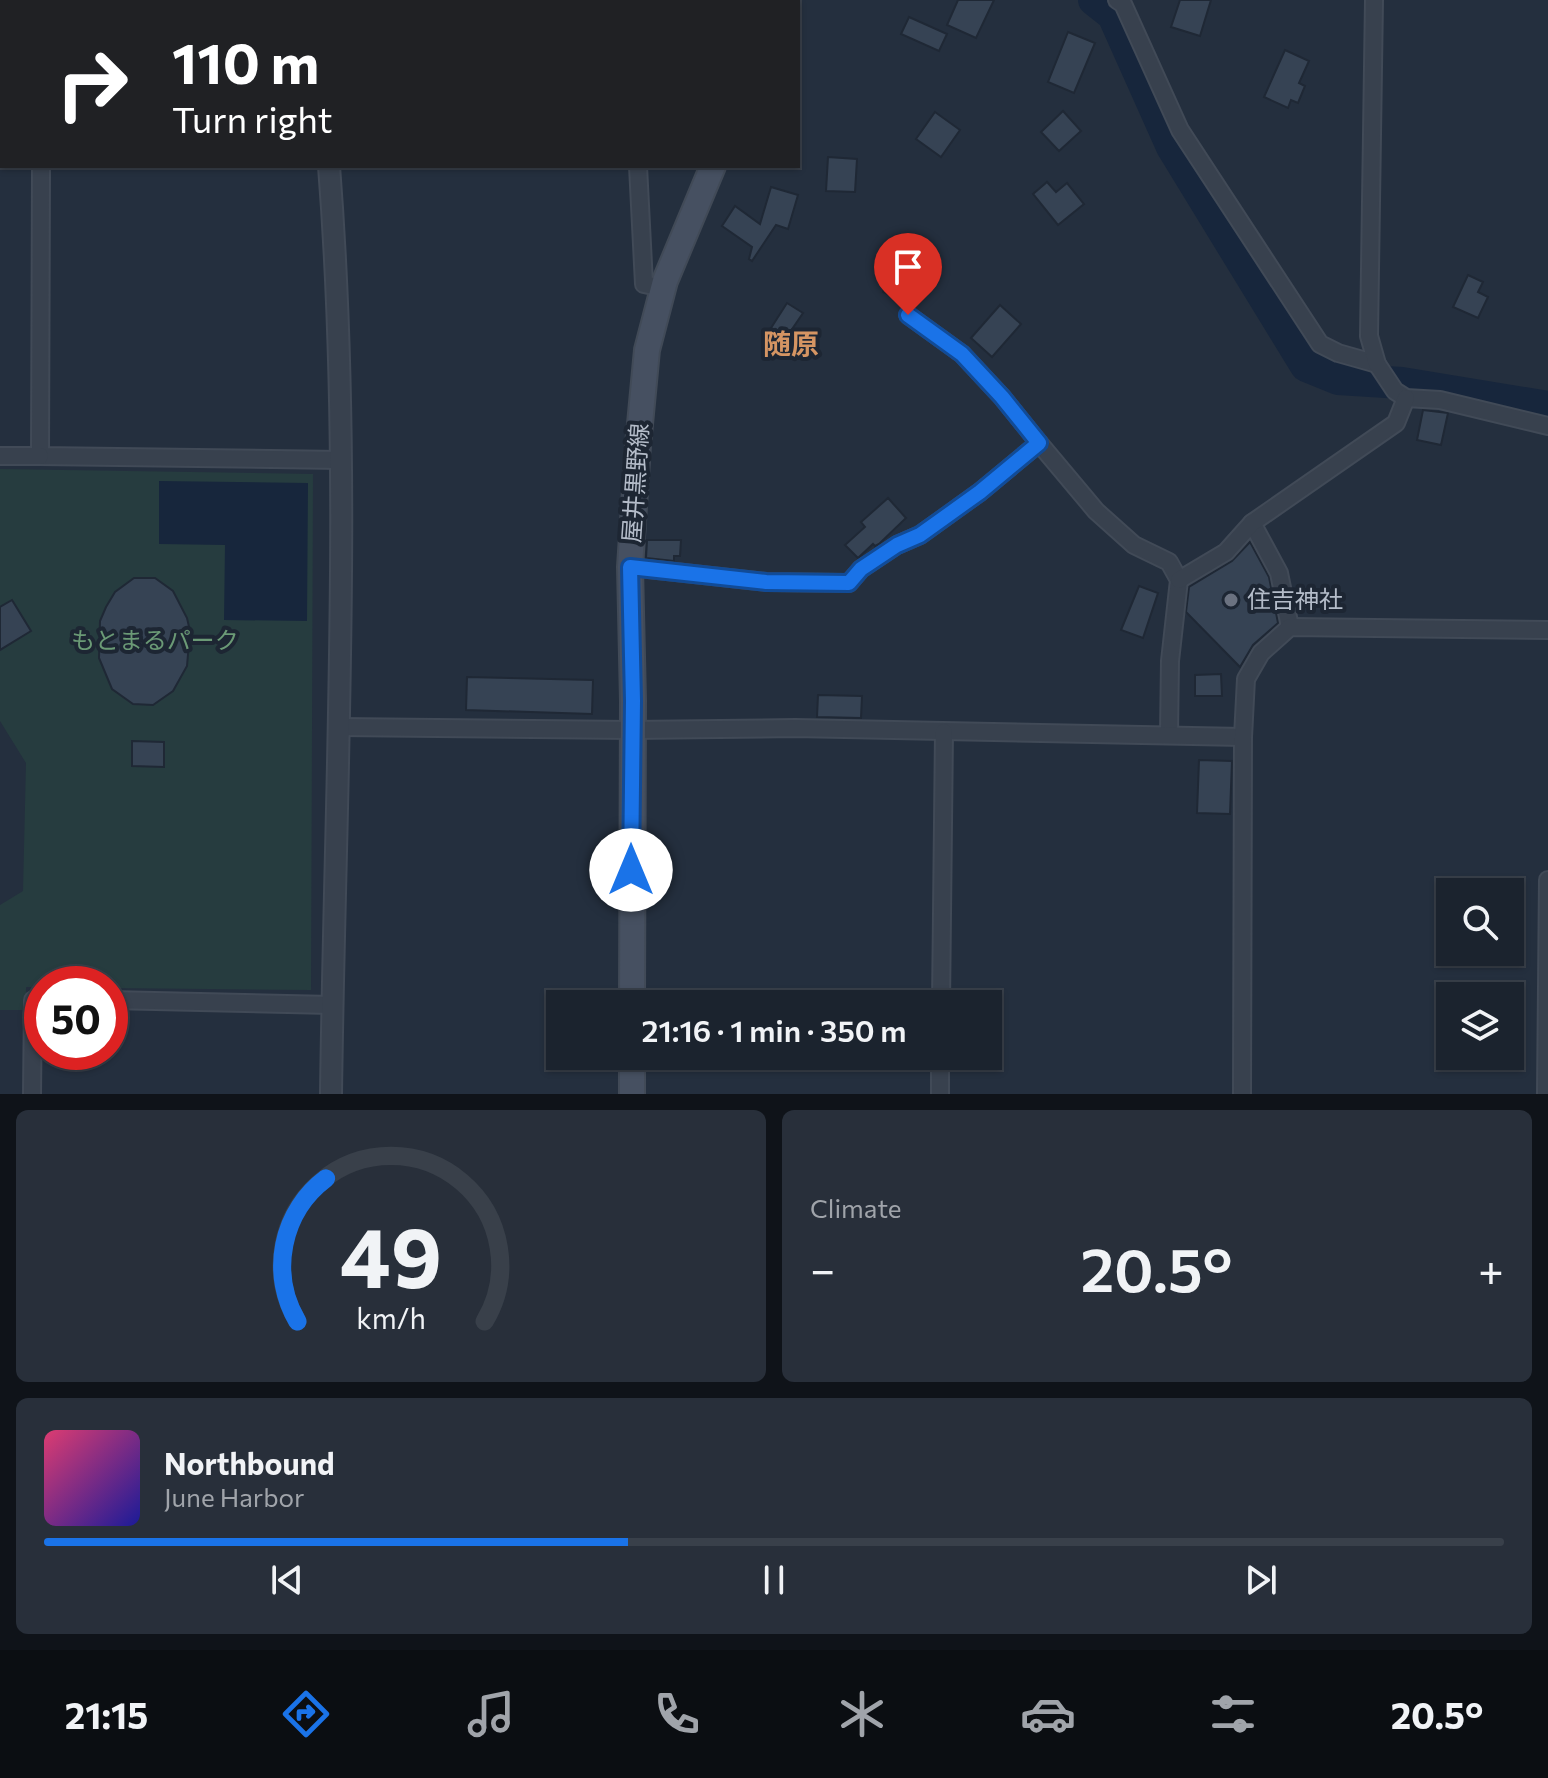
<!DOCTYPE html>
<meta charset="utf-8">
<style>
body{margin:0;font-family:Commissioner,"Noto Sans JP",sans-serif;background:#282f3a;color:#f1f3f6;height:100vh;display:flex;flex-direction:column;font-size:30px;white-space:nowrap}
*{box-sizing:border-box;margin:0}
p{font-size:26px;color:#a0a4aa}
.icon{flex:none;width:44px;height:44px;fill:none;stroke:currentColor;stroke-width:2;stroke-linecap:round;stroke-linejoin:round}
.map{position:relative;height:1094px;overflow:hidden}
.details{display:flex;flex-direction:column;gap:16px;padding:16px;background:#0f1319;flex:1}
.details>*{flex:none}
.guide{position:absolute;left:0px;top:0px;width:800px;height:168px;box-shadow:0 2px 6px #0004,0 0 0 2px #39404a;background:#202124;color:#fff;overflow:hidden}
.buttons{position:absolute;left:1436px;top:878px;display:grid;gap:16px}
.buttons a{display:grid;place-items:center;width:88px;height:88px;border-radius:0px;background:#1b232e;box-shadow:0 2px 6px #0004,0 0 0 2px #39404a;font-size:40px}
.speed{position:absolute;left:24px;top:966px;display:flex;gap:16px;font-size:40px;font-weight:700;text-align:center}
.speed>*{display:grid;place-content:center;width:104px;height:104px;border-radius:50%;background:#1b232e;box-shadow:0 2px 6px #0004,0 0 0 2px #39404a;line-height:1}
.speed .limit{border:12px solid #d22;background:#fff;color:#111}
.pin{position:absolute;display:grid;place-items:center;width:68px;height:68px;color:#fff;margin:-82px -34px;border-radius:50% 50% 50% 0;rotate:-45deg;box-shadow:0 0 8px #0007}
.pin .icon{rotate:45deg}
.me{position:absolute;width:88px;margin:-44px;rotate:0deg;stroke-linejoin:round;filter:drop-shadow(0 0 6px #0008)}
.turn{display:flex;align-items:center;gap:28px;height:168px;padding:0 40px;font-size:36px}
.turn .icon{width:104px;height:104px;stroke-width:2.5}
.turn b{display:block;font-size:56px;line-height:68px}
.big{font-size:60px;font-weight:600;line-height:1.1}
.details .widget{flex:1;display:flex;flex-direction:column;justify-content:center;gap:12px;min-width:0;padding:0 28px;border-radius:12px;background:#282f3a}
.details .dial{align-items:center;gap:0}
.dial svg{height:208px;overflow:visible;fill:none;stroke:#39404a;stroke-width:7;stroke-linecap:round;text-anchor:middle}
.dial text{fill:#f1f3f6;stroke:none}
.song{display:flex;align-items:center;gap:24px}
.cover{width:96px;height:96px;border-radius:12px;background:linear-gradient(135deg,hsl(340 70% 55%),hsl(240 70% 35%))}
.played{height:8px;border-radius:4px;background:linear-gradient(90deg,#1a73e8 40%,#39404a 40%)}
.keys{display:flex;justify-content:space-around;direction:ltr}
.heat{display:flex;justify-content:space-between;align-items:center;font-size:44px;direction:ltr}
.details .tiles{flex:1;display:grid;gap:16px;grid-template-columns:1fr 1fr}
.widget:last-child{grid-column:span 2}
.trip{position:absolute;left:546px;top:990px;width:456px;height:80px;border-radius:0px;background:#1b232e;box-shadow:0 2px 6px #0004,0 0 0 2px #39404a;font-weight:600;line-height:80px;text-align:center}
.dock{display:flex;height:128px;justify-content:space-around;align-items:center;background:#0b0e12;color:#a0a4aa}
.dock .icon{width:56px;height:56px}
.dock .active{color:#1a73e8}
.dock b{font-size:36px;color:#f1f3f6}
.map>svg:first-child{display:block}
</style>
<div class="map">
<svg width="1548" height="1094" viewBox="0 0 1548 1094">
<rect width="100%" height="100%" fill="#242f3e"/>
<path fill="#263c3f" d="M0 469 313 474 311 990 110 988V984H42V987H26V1010H0V905L23 891 26 763 0 721Z"/>
<path fill="#17263c" d="M159 481 308 483 307 621 224 620 225 545 159 544Z"/>
<g fill="none" stroke-linecap="round" stroke-linejoin="round">
<path stroke="#17263c" stroke-width="32" d="M1094 0 1113 15 1172 147 1306 366 1338 379 1402 383 1548 407"/>
</g>
<g fill="#364354" stroke="#1f2835" stroke-width="2">
<path d="M958 0H994L976 38 947 25Z"/>
<path d="M1180 0H1211L1200 36 1171 27Z"/>
<path d="M909 17 947 34 939 51 901 34Z"/>
<path d="M1068 32 1095 43 1074 93 1048 82Z"/>
<path d="M1285 50 1309 61 1299 83 1305 86 1298 103 1291 100 1288 108 1264 97Z"/>
<path d="M1063 111 1081 131 1059 151 1041 132Z"/>
<path d="M935 112 960 130 941 157 916 139Z"/>
<path d="M828 157 857 159 855 192 826 191Z"/>
<path d="M1047 182 1056 192 1067 183 1084 204 1058 225 1033 194Z"/>
<path d="M771 187 798 195 788 229 776 225 752 261 749 259 752 247 722 226 735 206 760 224Z"/>
<path d="M906 242 933 255 923 276 929 279 920 298 914 295 910 304 883 292Z"/>
<path d="M1468 275 1483 282 1478 292 1488 297 1478 318 1453 307Z"/>
<path d="M787 303 803 313 786 338 771 328Z"/>
<path d="M1000 305 1021 324 992 357 971 338Z"/>
<path d="M1423 410 1448 413 1441 445 1417 440Z"/>
<path d="M888 498 906 518 879 544 875 546 873 544 858 558 845 545 865 527 861 522Z"/>
<path d="M647 540H681L680 556H674V561L646 558Z"/>
<path d="M1250 542 1269 577 1278 623 1253 645 1240 667 1186 612 1189 587 1232 561Z"/>
<path d="M134 578H155L173 591 187 618 190 631 187 666 173 691 153 705 133 704 112 689 99 658 100 621 106 607 115 592Z"/>
<path d="M1139 586 1158 593 1143 638 1121 630Z"/>
<path d="M12 600 31 631 0 650V607Z"/>
<path d="M1221 674 1222 696H1195V675Z"/>
<path d="M467 677 593 680 592 714 466 710Z"/>
<path d="M818 695 862 696 861 718 817 717Z"/>
<path d="M132 741 164 742V767L132 766Z"/>
<path d="M1199 760 1232 761 1230 814 1197 813Z"/>
</g>
<g fill="none" stroke-linecap="round" stroke-linejoin="round">
<g stroke="#414a57" stroke-width="20">
<g id="minor">
<path d="M629 0V2"/>
<path d="M1117 0 1123 4 1180 130 1320 344 1338 353 1377 364"/>
<path d="M1374 0 1369 336 1377 364 1395 391 1406 398 1440 400 1548 426"/>
<path d="M43 2V0"/>
<path d="M41 166 40 456 341 460"/>
<path d="M638 166 644 284 663 288"/>
<path d="M908 315 962 354 1002 397 1039 443"/>
<path d="M0 456H40"/>
<path d="M1252 523 1279 573 1290 627"/>
<path d="M630 567 766 582 849 583 861 569 897 545 920 535 980 492 1039 443 1096 511 1134 545 1169 562 1179 580 1170 661 1169 735"/>
<path d="M1179 580 1226 552 1252 523 1396 423 1406 398"/>
<path d="M339 727 631 730 795 728 1243 737"/>
<path d="M110 1000 332 1005"/>
<path d="M941 1004 944 732"/>
<path d="M32 1094 33 1000H42"/>
<path d="M940 1094V1056"/>
<path d="M1242 1094 1243 737 1246 679 1261 653 1290 627 1548 630"/>
<path d="M1546 1094 1548 880"/>
</g>
</g>
<g stroke="#414a57" stroke-width="24">
<g id="tertiary">
<path d="M314 0V2"/>
<path d="M329 166C353 475 335 785 331 1094"/>
</g>
</g>
<g stroke="#414a57" stroke-width="28">
<g id="secondary">
<path d="M783 2V0"/>
<path d="M632 1004 633 701 630 567 638 445 647 350 665 281 713 166"/>
<path d="M632 1056V1094"/>
</g>
</g>
<use href="#minor" stroke="#38414e" stroke-width="16"/>
<use href="#tertiary" stroke="#38414e" stroke-width="20"/>
<use href="#secondary" stroke="#465061" stroke-width="24"/>
</g>
<g fill="none" stroke-linecap="round" stroke-linejoin="round">
<g stroke="#114b97" stroke-width="20">
<path id="route" d="M631 870 633 701 630 567 766 582 849 583 861 569 897 545 920 535 980 492 1039 443 1002 397 962 354 908 315"/>
</g>
<use href="#route" stroke="#1a73e8" stroke-width="14"/>
</g>
<circle fill="#6b7280" stroke="#1d2633" stroke-width="3" cx="1231" cy="600" r="8"/>
<g text-anchor="middle" stroke-width="8" stroke-linejoin="round" paint-order="stroke">
<g font-size="24" fill="#b4bcc9" stroke="#1d2633">
<text transform="translate(636 483) rotate(-86)" y="8">屋井黒野線</text>
</g>
<g font-size="24" fill="#b4bcc9" stroke="#1d2633" text-anchor="start">
<text x="1247" y="608">住吉神社</text>
</g>
<g font-size="24" fill="#6b9a76" stroke="#1d2633">
<text x="155" y="649">もとまるパーク</text>
</g>
<g font-size="28" font-weight="bold" fill="#d59563" stroke="#1d2633">
<text x="791" y="354">随原</text>
</g>
</g>
</svg>
<div class="buttons">
<a><svg class="icon" aria-label="search" viewBox="0 0 24 24"><circle cx="10" cy="10" r="6"/><path d="M15 15l6 6"/></svg></a>
<a><svg class="icon" aria-label="layers" viewBox="0 0 24 24"><path d="M12 4l9 5-9 5-9-5zM3 14l9 5 9-5"/></svg></a>
</div>
<div class="speed"><div class="limit">50</div></div>
<div class="pin" style="left:908px;top:315px;background:#d93025"><svg class="icon" aria-label="arrive" viewBox="0 0 24 24"><path d="M6 21V4h12l-3 4 3 4H6"/></svg></div>
<svg class="me" style="left:631px;top:870px" viewBox="-20 -20 40 40"><circle r="19" fill="#fff"/><path d="M0-13L10 11 0 6-10 11z" fill="#1a73e8"/></svg>
<div class="trip">21:16 · 1 min · 350 m</div>
<div class="guide">
<div class="turn"><svg class="icon" aria-label="right" viewBox="0 0 24 24"><path d="M7 20v-9h11M14 6l5 5-5 5"/></svg><div><b>110 m</b>Turn right</div></div>
</div>
</div>
<section class="details">
<div class="tiles">
<div class="widget dial"><svg viewBox="0 0 100 80">
<path d="M14 69A42 42 0 1 1 86 69"/>
<path d="M14 69A42 42 0 0 1 25 14" stroke="#1a73e8"/>
<text x="50" y="56" font-size="32" font-weight="700">49</text>
<text x="50" y="72" font-size="11">km/h</text>
</svg></div>
<div class="widget"><p>Climate</p>
<div class="heat"><a>−</a><b class="big">20.5°</b><a>+</a></div>
</div>
<div class="widget">
<div class="song"><i class="cover"></i><div><b>Northbound</b><p>June Harbor</p></div></div>
<div class="played"></div>
<div class="keys"><svg class="icon" aria-label="previous" viewBox="0 0 24 24"><path d="M18 5L8 12l10 7zM5 5v14"/></svg><svg class="icon" aria-label="pause" viewBox="0 0 24 24"><path d="M8 5v14M16 5v14"/></svg><svg class="icon" aria-label="next" viewBox="0 0 24 24"><path d="M6 5l10 7-10 7zM19 5v14"/></svg></div>
</div>
</div>
</section>
<nav class="dock">
<b>21:15</b>
<svg class="icon active" aria-label="directions" viewBox="0 0 24 24"><path d="M12 3l9 9-9 9-9-9zM9 14v-3h6M13 9l2 2-2 2"/></svg>
<svg class="icon" aria-label="music" viewBox="0 0 24 24"><path d="M9 18V5l10-2v13"/><circle cx="6" cy="18" r="3"/><circle cx="16" cy="16" r="3"/></svg>
<svg class="icon" aria-label="phone" viewBox="0 0 24 24"><path d="M5 4h4l2 5-3 2q2 4 5 5l2-3 5 2v4C11 20 4 13 5 4z"/></svg>
<svg class="icon" aria-label="climate" viewBox="0 0 24 24"><path d="M12 3v18M4 7l16 10M4 17L20 7"/></svg>
<svg class="icon" aria-label="car" viewBox="0 0 24 24"><path d="M5 17H2v-5l4-1 3-4h7l3 4 3 1v5h-3M9 17h6M6 11h13"/><circle cx="7" cy="17" r="2"/><circle cx="17" cy="17" r="2"/></svg>
<svg class="icon" aria-label="filters" viewBox="0 0 24 24"><path d="M4 7h16M4 17h16"/><circle cx="9" cy="7" r="2"/><circle cx="15" cy="17" r="2"/></svg>
<b>20.5°</b>
</nav>
